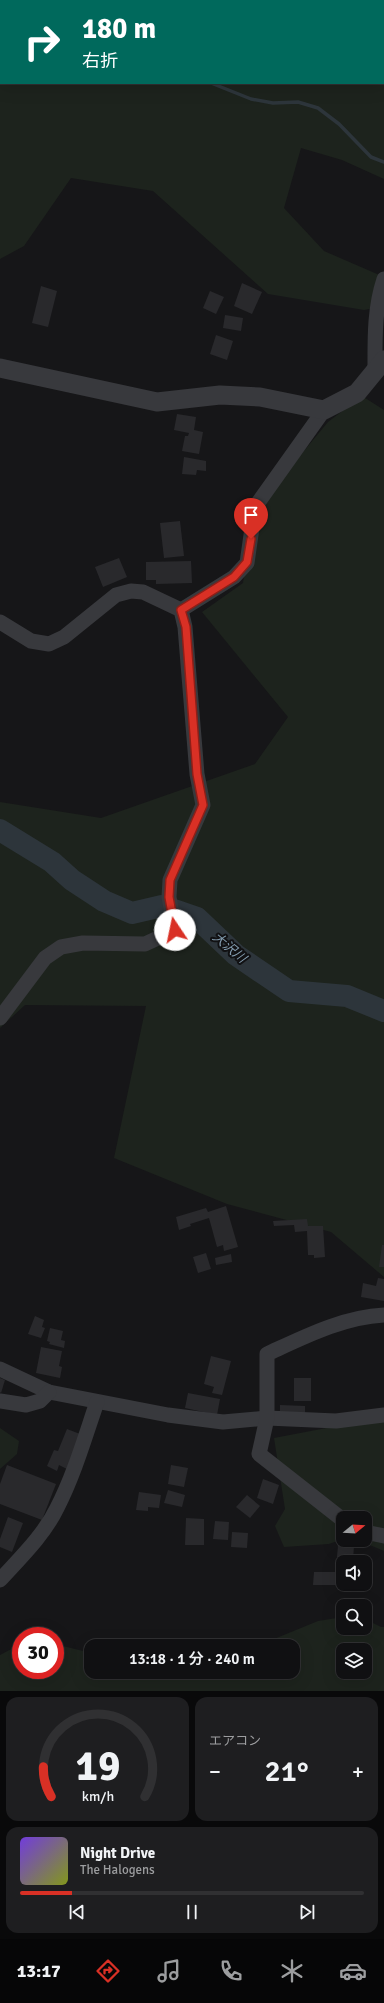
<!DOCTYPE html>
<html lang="ja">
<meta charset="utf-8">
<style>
body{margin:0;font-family:Signika,"Noto Sans JP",sans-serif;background:#1e1e20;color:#f1f3f6;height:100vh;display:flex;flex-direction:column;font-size:15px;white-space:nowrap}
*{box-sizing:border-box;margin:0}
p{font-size:13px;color:#9c9d9f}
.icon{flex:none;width:22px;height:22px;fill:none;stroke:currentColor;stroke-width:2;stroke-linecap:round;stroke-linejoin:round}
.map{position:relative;height:1691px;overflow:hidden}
.side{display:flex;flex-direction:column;gap:6px;padding:6px;background:#09090a;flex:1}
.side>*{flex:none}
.hud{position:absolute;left:0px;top:0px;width:384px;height:84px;box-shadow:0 4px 16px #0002,0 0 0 1px #303032;background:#00695c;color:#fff;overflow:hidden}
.needle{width:26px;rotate:72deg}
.buttons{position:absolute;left:336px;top:1511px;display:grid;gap:8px}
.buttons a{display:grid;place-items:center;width:36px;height:36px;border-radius:8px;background:#101012;box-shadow:0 4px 16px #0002,0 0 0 1px #303032;font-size:20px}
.speed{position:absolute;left:12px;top:1627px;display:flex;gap:8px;font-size:20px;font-weight:700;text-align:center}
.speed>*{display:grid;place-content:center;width:52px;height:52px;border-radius:50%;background:#101012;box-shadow:0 4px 16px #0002,0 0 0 1px #303032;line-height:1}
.speed .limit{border:6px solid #d22;background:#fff;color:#111}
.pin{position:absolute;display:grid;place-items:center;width:34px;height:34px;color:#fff;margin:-41px -17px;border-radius:50% 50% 50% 0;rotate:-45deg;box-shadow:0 0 4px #0007}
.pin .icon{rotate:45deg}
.me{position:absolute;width:44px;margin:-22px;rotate:349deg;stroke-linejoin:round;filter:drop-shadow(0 0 3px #0008)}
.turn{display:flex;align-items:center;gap:14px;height:84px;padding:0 16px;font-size:18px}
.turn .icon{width:52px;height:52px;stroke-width:2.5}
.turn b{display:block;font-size:28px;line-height:34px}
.big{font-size:30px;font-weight:600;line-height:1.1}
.side .tile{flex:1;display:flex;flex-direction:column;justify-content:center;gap:6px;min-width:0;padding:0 14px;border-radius:12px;background:#1e1e20}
.side .dial{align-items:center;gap:0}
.dial svg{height:104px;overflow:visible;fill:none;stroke:#303032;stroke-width:7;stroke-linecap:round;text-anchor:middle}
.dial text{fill:#f1f3f6;stroke:none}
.song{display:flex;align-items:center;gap:12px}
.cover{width:48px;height:48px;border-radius:6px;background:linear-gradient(135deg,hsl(260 70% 55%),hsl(70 70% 35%))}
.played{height:4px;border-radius:2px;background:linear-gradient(90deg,#d93025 15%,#303032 15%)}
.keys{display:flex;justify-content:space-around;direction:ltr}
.heat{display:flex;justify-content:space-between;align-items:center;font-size:22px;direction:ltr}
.side .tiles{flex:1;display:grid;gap:6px;grid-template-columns:1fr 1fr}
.tile:last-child{grid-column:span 2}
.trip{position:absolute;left:84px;top:1639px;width:216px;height:40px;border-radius:12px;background:#101012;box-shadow:0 4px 16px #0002,0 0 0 1px #303032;font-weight:600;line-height:40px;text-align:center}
.tabs{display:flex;height:64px;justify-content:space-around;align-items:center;background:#060607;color:#9c9d9f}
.tabs .icon{width:28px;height:28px}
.tabs .selected{color:#d93025}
.tabs b{font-size:18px;color:#f1f3f6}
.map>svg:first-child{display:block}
</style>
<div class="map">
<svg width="384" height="1691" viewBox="0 0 384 1691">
<rect width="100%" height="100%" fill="#161618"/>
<g fill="#1d231d" fill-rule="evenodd">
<path d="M0 0 124 1H1V83H383V1H352L384 0V179L342 160 301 148 284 208 324 251 384 277V306L364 310 268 294 153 191 71 178 24 246 0 259Z"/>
<path d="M362 396 384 410V1277L331 1232 227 1204 114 1158 146 1006 25 1005 0 1028V802L101 818 255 764 288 717 202 612 243 583 254 511 328 422Z"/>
<path d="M384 1417V1551L358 1540H365V1518H343V1539L329 1544 284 1547 275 1526 285 1509 274 1438Z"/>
<path d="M0 1428 19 1441 17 1454 0 1469Z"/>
<path d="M343 1617V1628H365V1619L381 1627H384V1691H0V1655L21 1644V1670H55V1644L91 1653V1672H170L184 1676 193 1672H293V1646H257L318 1621ZM343 1650H365V1672H343Z"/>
</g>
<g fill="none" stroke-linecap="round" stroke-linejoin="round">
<g stroke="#2d353b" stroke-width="3.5">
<path d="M46 0 47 1"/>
<path d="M211 83 251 99 273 103 298 102 318 108 339 124 371 157 384 162"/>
</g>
<path stroke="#2d353b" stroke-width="22" d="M0 830 52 862 72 880 104 901 132 913 162 906 197 918 236 955 289 991 347 996 384 1011"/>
</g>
<g fill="#29292c">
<path d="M242 283 262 292 252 314 234 306Z"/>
<path d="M41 286 57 291 48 327 32 323Z"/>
<path d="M210 291 224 297 216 314 203 308Z"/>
<path d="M225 315 243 318 241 331 223 328Z"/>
<path d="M216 335 233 341 227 360 210 354Z"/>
<path d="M177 414 196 417 194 430 203 432 199 454 182 451 185 436H188L189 433 174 430Z"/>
<path d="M184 457 206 461V471L197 470 196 475 182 474Z"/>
<path d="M180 521 184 556 164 558 160 523Z"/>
<path d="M119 558 127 577 103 587 95 567Z"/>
<path d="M191 561 192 583 156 584V580H146V562Z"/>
<path d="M226 1206 238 1247 224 1251 223 1245 217 1247 209 1218 190 1224 191 1226 179 1230 176 1217 206 1208 208 1212Z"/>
<path d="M307 1219 308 1226H323L325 1257 314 1258V1255H308L307 1231 295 1232 294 1225 274 1226 273 1221Z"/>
<path d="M382 1245H384V1267H379Z"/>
<path d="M206 1253 211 1269 198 1273 193 1257Z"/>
<path d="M231 1254 232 1262 216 1265 215 1258Z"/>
<path d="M378 1278 384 1279V1301L361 1297 363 1283 376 1286Z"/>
<path d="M35 1316 44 1320 42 1327 45 1328 41 1338 28 1334Z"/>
<path d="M50 1328 63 1331 61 1340 65 1341 64 1348 49 1344 50 1342 47 1341Z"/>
<path d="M41 1347 62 1351 59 1366 62 1367 60 1378 36 1373Z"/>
<path d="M211 1356 231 1361 222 1395 212 1393 214 1387 204 1384Z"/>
<path d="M0 1378 5 1380 1 1393 0 1392Z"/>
<rect x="294" y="1378" width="17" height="23"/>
<path d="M188 1393 220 1399 217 1415 185 1408Z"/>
<path d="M280 1405 305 1406V1417L280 1416Z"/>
<path d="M67 1429 80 1434 67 1469 59 1465 57 1471 47 1466 54 1450 58 1451Z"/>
<path d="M7 1465 56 1484 42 1520 0 1504V1484Z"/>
<path d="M171 1465 188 1468 184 1487 168 1484Z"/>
<path d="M263 1479 279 1485 273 1504 257 1498Z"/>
<path d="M168 1490 185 1495 182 1507 164 1503Z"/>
<path d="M139 1492 161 1495 159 1508 148 1507V1511L136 1510Z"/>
<path d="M247 1495 260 1506 250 1518 236 1507Z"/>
<path d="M8 1517 23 1523 12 1552 0 1547V1539Z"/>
<path d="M186 1518 204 1519V1545H185Z"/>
<path d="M215 1521 229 1522 228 1540 213 1539Z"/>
<path d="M232 1532 248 1533 247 1548 231 1547Z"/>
<path d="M338 1545 354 1546 353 1559 337 1557Z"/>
<path d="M314 1572H339V1585H313Z"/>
</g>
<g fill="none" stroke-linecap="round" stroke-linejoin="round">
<g stroke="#38393d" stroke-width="15">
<path d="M375 371C375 340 374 309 384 279"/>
<path d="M181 610 234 577 247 563 255 507 324 410"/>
<path d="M0 622 31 641 49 644 64 637 116 595 131 591 143 592 181 610 185 627 197 774 203 805 170 880 169 897 175 930 145 944 83 943 61 947 45 958 0 1018"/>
<path d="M0 1369 49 1392 168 1415 223 1422 267 1418 336 1421 384 1415"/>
<path d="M0 1401 26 1405 40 1401 49 1392"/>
<path d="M343 1520 259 1454 267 1418V1354C304 1337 343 1317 384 1315"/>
<path d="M365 1532 384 1536"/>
<path d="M0 1580C20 1558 44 1535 57 1508 74 1475 85 1437 97 1402"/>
</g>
<path stroke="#38393d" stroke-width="19" d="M0 368 157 402 220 395 260 397 324 410 357 393 384 360"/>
</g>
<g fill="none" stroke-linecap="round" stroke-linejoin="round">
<g stroke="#8d1f18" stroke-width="10">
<path id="route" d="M175 930 169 897 170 880 203 805 197 774 186 627 181 610 234 577 247 562 251 539"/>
</g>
<use href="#route" stroke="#d93025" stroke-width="7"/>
</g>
<g text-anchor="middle" stroke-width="4" stroke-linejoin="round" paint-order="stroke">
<g font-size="13" font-style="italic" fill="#839caf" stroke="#111113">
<text transform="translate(230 947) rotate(40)" y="5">大沢川</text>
</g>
</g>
</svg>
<div class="buttons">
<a><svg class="needle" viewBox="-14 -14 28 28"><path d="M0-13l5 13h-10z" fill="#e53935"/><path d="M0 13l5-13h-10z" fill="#9c9d9f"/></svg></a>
<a><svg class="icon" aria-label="sound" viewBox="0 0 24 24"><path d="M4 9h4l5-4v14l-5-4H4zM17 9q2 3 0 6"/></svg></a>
<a><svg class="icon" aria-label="search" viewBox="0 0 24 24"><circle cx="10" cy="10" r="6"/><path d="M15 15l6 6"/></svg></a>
<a><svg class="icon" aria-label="layers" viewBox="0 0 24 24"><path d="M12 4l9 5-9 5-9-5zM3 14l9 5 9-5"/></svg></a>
</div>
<div class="speed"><div class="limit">30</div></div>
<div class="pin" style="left:251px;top:539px;background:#d93025"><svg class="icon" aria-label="arrive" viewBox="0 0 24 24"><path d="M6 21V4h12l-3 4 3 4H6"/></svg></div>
<svg class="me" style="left:175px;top:930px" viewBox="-20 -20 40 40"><circle r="19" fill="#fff"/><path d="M0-13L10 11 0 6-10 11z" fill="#d93025"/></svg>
<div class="trip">13:18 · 1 分 · 240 m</div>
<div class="hud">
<div class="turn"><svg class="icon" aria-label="right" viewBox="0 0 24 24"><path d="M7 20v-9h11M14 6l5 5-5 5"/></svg><div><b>180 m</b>右折</div></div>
</div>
</div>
<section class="side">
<div class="tiles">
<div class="tile dial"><svg viewBox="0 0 100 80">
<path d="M14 69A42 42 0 1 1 86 69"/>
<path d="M14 69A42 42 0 0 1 8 46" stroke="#d93025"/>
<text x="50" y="56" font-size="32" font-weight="700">19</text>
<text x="50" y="72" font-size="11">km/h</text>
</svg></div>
<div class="tile"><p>エアコン</p>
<div class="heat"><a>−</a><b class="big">21°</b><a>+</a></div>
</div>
<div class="tile">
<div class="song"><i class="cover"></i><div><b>Night Drive</b><p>The Halogens</p></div></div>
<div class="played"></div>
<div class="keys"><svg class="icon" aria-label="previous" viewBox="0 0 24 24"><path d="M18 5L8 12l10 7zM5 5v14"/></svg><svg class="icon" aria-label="pause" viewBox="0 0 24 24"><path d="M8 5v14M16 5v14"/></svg><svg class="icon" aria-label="next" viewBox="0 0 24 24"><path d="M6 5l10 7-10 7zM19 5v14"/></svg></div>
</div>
</div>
</section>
<nav class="tabs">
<b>13:17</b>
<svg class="icon selected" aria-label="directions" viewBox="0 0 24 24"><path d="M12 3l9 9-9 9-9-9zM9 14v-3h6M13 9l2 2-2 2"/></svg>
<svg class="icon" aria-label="music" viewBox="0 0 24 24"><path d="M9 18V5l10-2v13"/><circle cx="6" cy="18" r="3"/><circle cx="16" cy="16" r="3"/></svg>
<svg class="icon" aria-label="phone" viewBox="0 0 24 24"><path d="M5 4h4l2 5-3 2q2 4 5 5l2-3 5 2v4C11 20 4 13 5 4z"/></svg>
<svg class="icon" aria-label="climate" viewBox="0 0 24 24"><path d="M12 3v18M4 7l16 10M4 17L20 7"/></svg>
<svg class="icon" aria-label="car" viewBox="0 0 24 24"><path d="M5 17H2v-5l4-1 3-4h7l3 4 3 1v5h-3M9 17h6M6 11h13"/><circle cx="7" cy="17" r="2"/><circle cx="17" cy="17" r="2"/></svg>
</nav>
